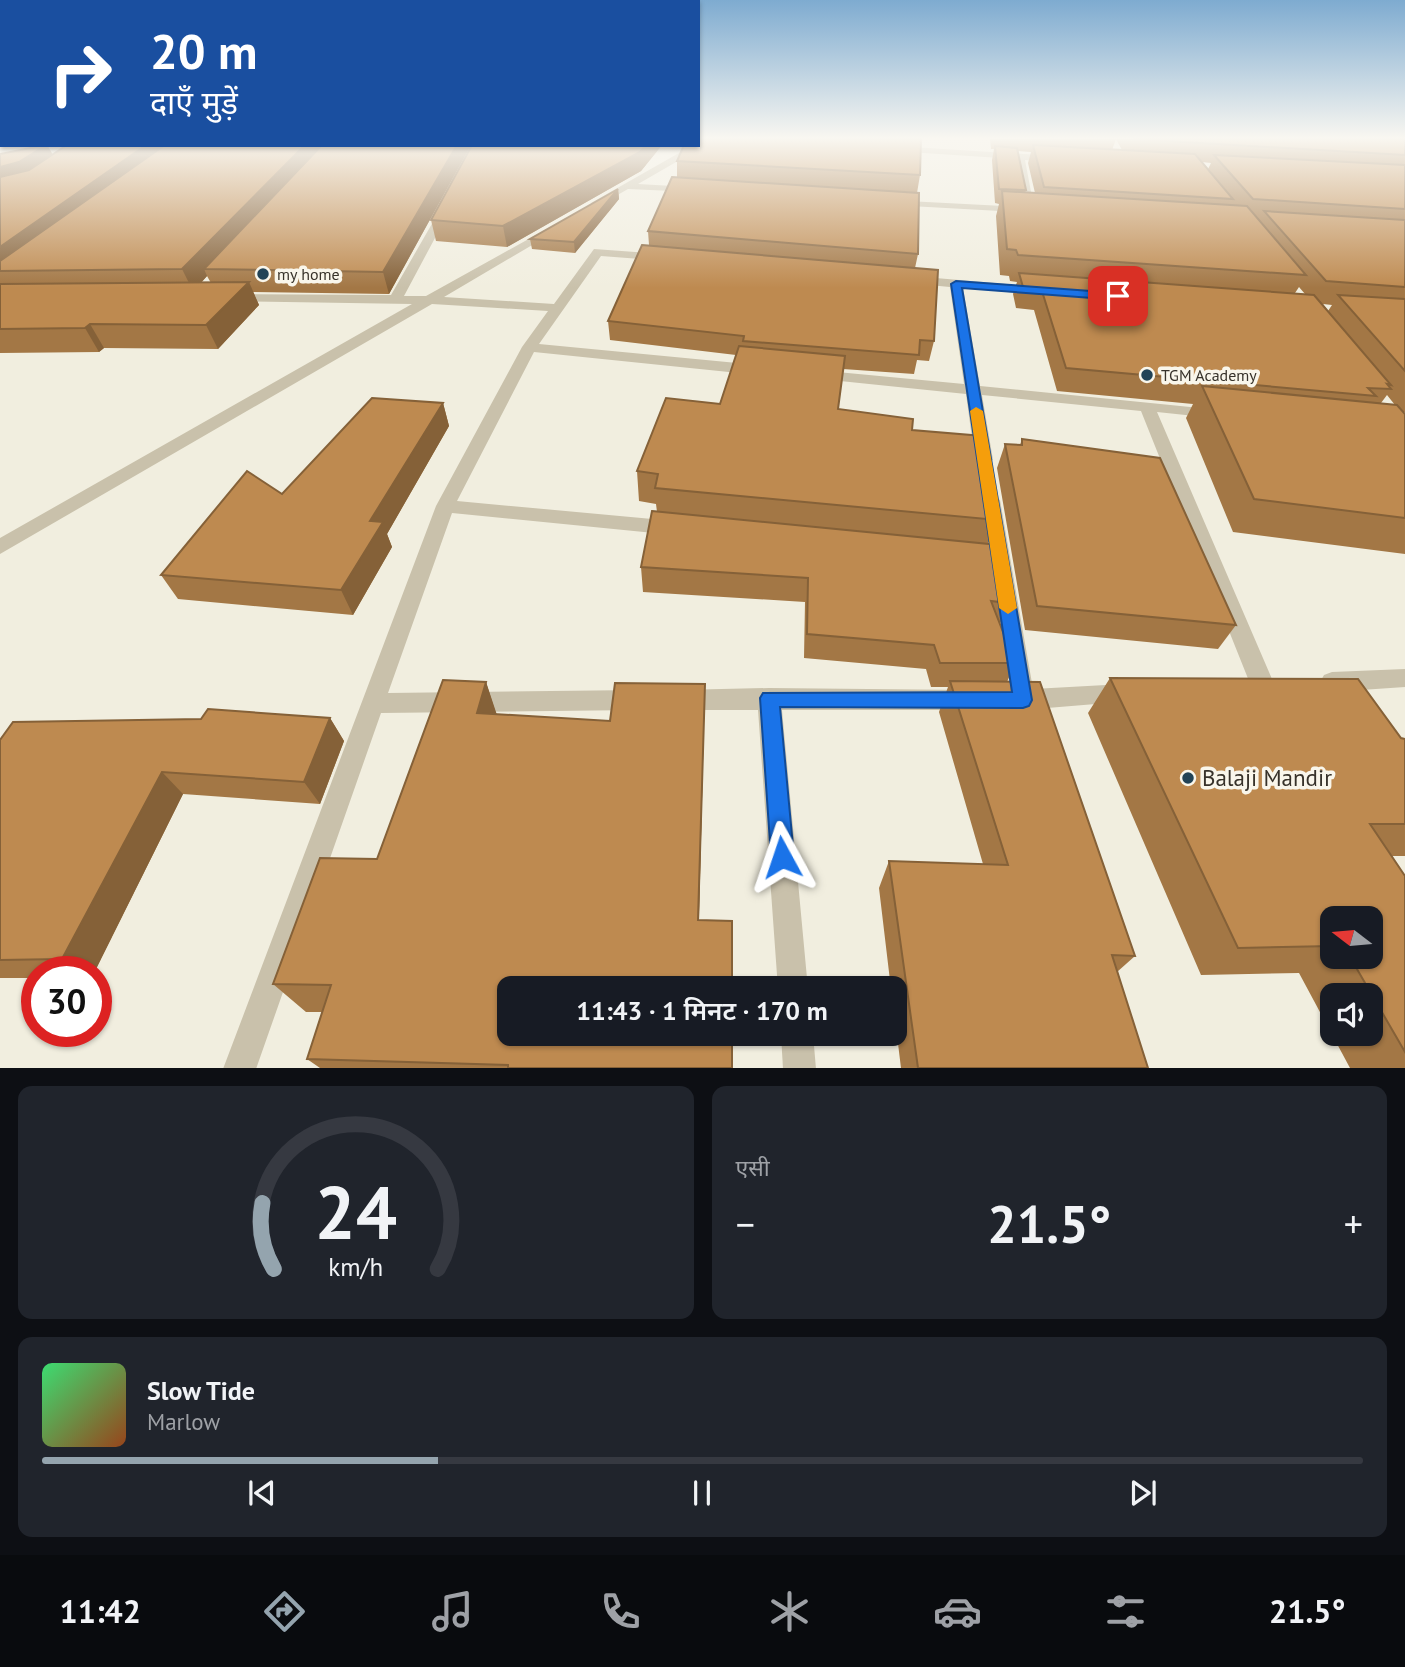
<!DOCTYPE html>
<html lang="hi">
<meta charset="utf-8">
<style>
body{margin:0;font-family:"PT Sans","Noto Sans Devanagari",sans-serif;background:#20242c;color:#f1f3f6;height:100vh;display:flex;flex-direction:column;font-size:26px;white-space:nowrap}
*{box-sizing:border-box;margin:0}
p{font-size:23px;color:#9ea1a6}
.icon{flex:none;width:38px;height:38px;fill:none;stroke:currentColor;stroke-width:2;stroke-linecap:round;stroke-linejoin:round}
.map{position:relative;height:1068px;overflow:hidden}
.sheet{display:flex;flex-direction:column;gap:18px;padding:18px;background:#0d0f14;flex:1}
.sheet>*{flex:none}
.banner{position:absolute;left:0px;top:0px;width:700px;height:147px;box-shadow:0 2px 5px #0004;background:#1a4fa0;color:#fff;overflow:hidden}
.needle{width:46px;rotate:286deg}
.tools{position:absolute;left:1320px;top:906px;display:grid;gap:14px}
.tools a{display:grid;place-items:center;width:63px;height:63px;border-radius:14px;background:#171b24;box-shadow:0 2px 5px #0004;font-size:35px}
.speed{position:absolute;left:21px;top:956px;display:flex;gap:14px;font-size:35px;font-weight:700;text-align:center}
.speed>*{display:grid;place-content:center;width:91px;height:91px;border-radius:50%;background:#171b24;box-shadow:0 2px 5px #0004;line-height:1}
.speed .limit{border:10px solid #d22;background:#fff;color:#111}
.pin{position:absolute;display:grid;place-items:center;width:60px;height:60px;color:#fff;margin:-30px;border-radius:14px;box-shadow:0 4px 10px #0006}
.me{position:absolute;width:77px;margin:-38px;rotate:355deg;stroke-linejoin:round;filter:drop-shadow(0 0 5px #0008)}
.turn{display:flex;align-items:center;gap:24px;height:147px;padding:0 35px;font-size:32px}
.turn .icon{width:91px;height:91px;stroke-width:2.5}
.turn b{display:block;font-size:49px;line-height:60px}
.big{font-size:52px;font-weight:600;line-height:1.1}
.sheet .tile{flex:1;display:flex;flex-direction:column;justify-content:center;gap:10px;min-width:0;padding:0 24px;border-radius:14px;background:#20242c}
.sheet .dial{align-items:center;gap:0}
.dial svg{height:182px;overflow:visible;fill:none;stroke:#363941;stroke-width:7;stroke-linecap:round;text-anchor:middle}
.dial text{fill:#f1f3f6;stroke:none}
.song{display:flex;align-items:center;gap:21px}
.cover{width:84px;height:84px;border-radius:10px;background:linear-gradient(135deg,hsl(140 70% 55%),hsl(20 70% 35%))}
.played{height:7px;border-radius:4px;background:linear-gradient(90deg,#94a4ae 30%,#363941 30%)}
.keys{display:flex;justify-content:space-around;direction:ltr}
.heat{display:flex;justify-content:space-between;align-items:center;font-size:38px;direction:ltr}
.sheet .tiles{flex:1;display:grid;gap:18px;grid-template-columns:1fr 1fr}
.tile:last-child{grid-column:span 2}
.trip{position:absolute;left:497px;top:976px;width:410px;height:70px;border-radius:14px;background:#171b24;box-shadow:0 2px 5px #0004;font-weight:600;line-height:70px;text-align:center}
.dock{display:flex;height:112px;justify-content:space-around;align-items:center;background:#090b0e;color:#9ea1a6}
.dock .icon{width:49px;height:49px}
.dock .on{color:#94a4ae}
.dock b{font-size:32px;color:#f1f3f6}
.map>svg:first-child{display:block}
</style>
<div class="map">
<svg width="1405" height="1069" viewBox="0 0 1405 1069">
<rect width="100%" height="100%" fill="#f1eedf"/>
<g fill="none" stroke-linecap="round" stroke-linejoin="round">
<g fill="#c9c1ab" fill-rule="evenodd">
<path d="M704 139H716L638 184 691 187 696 190 695 192 628 189 600 205 591 203 693 145H698Z"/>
<path d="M896 146 1055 156 1060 159 1055 162 1025 160 1035 213 892 205 888 204V200L1025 207 1016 159 893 151Z"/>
<path d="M446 205 451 208 404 296H426L552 226 556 227V231L444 297 554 304 594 249 663 254 669 258 667 261 601 256 539 344 758 365 766 370 758 375 534 352 457 501 674 521 684 528 674 535 452 513 388 693 638 690 646 693 650 700 646 707 638 710 381 713 256 1069H223L436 506 522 347 548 311 432 304 0 554V538L412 304 230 301 225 300V294L391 295 441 208Z"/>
<path d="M912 276 1041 287 1048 291 1041 295 963 288 980 386 1220 410V416L1214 418 1157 412 1275 686 1271 693 1263 696 1255 693 1251 686 1141 411 982 395 993 460 984 465 975 460 966 394 811 378 808 375 816 370 964 384 950 287 908 283V277Z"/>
<path d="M991 494 1000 500 1033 689 1124 684 1132 687 1136 694 1132 701 1023 710 1013 707 982 500Z"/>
<path d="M1405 669V687L1332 692 1324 689 1320 682 1324 675 1332 672Z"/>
<path d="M769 688 967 690 975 693 979 700 975 707 967 710H782L808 989H778L758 710H679L671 707 667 700 671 693 679 690Z"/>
<path d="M781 1034H813L816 1069H783Z"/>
</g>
</g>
<g fill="#a37745" fill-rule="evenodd">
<path d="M990 139H1116L1112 150H1122L1116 139H1405V412H1403L1405 414V554L1233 532 1186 418 1193 404 1057 391 1034 310 1016 308 1013 294 1017 282 1010 281 1009 276 1000 275 996 216 999 204 995 203 992 160 994 149H991ZM1018 151 1031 152 1028 163 1035 193H1025L1026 190ZM1202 162 1211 163 1208 169ZM1299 287 1305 294 1295 293ZM1323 304 1332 305 1328 311ZM1387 395 1395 405 1381 403Z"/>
<path d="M44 145H47L53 155 471 145 389 294 253 292 259 305 218 349 104 348 99 352 0 353V154ZM207 276 211 283H201Z"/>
<path d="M472 145H662L641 171 507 247 436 241 431 220Z"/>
<path d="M677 161 920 175 917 193 918 254 915 268 934 341 929 361 917 360 914 374 843 369 838 409 912 430 997 520 988 544 1008 603 1000 624 1015 663 1007 682 1135 956 1117 972 1148 1068H901L894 1011V989H891L879 888 889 861 983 864 939 712 948 687H931L926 669 804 658 805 602 643 592 641 567 657 512 656 504 639 501 637 471 720 404 736 355 610 340 608 321 649 245 648 231 677 177Z"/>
<path d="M618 189 619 199 575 253 532 249 530 239Z"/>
<path d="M443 403 449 426 387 534 392 547 353 615 178 599 161 575 282 494Z"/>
<path d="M1022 439 1236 625 1218 649 1025 630 997 468 1005 444 1020 445Z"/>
<path d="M1110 678 1405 739V856H1392L1405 876V1068H1350L1299 973 1201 975 1088 713ZM1332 919 1370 957H1332ZM1332 996H1370V1034H1332Z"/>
<path d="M486 682 496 714 610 721 705 684 699 920 732 1068H320L307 1059 322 1012H306L273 984 377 859Z"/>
<path d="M330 718 344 741 320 804 183 794 95 971H37V978H0V740Z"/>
</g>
<g fill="#856138">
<path d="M46 145H47L58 164 0 189V167Z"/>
<path d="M146 145H180L0 271V247Z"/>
<path d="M305 145H329L204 269 207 276 193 291 182 269Z"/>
<path d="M457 145H471L389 294 383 272Z"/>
<path d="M646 145H662L641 171 507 247 503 226Z"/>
<path d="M618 189 619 199 575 253 574 242Z"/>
<path d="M249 282 259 305 218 349 206 325Z"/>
<path d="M90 324 104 348 99 352 85 328Z"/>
<path d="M443 403 449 426 387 534 392 547 353 615 341 590 370 521Z"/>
<path d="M486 682 499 721 477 713Z"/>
<path d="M705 684 704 723 698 950V920Z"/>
<path d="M330 718 344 741 320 804 304 782Z"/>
<path d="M162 772 183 794 95 971H82L62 959Z"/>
</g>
<g fill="#be8a50" stroke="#856138" stroke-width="2">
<path d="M698 139H921L920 175 677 161 684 145H698Z"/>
<path d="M1133 139H1405V155Z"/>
<path d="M46 145 19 162 0 167V154Z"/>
<path d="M67 145H146L0 247V177L29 170Z"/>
<path d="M165 145H305L182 269 0 271V261Z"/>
<path d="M322 145H457L383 272 204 269Z"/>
<path d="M472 145H646L640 152 503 226 431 220Z"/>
<path d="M1033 145 1195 154 1233 199 1044 187Z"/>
<path d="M995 146 1017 148 1026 190 999 189Z"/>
<path d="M1214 155 1405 165V209L1253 199Z"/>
<path d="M672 177 919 193 918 254 648 231Z"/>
<path d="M618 189 574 242 530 239Z"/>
<path d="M1002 191 1247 206 1306 275 1018 255 1016 250 1007 249Z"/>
<path d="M1264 211 1405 220V287L1326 281Z"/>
<path d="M642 245 938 270 934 341 920 340 919 355 743 341 744 336 608 321Z"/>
<path d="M1019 273 1314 295 1391 385 1387 384 1391 389 1368 388 1376 396 1066 368 1041 288 1023 287Z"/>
<path d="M249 282 206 325 90 324 85 328 0 329V284Z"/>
<path d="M1338 295 1405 299V371Z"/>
<path d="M739 346 845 356 838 409 913 419 912 430 983 436 997 520 655 488 658 474 637 471 666 398 720 404Z"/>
<path d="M1202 386 1397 405 1405 414V518L1254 499Z"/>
<path d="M372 398 443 403 370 521 383 522 341 590 161 575 247 471 282 494Z"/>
<path d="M1022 439 1160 458 1236 625 1037 606 1005 444 1022 445Z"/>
<path d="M652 511 999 545 1008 603 991 601 1015 663H940L934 645 807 634 808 578 641 567Z"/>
<path d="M1110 678 1358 679 1401 738 1405 739V824H1370L1405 876V1052L1350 957H1370V919H1332V946L1238 948Z"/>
<path d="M443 680 486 682 477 713 610 721 615 683 705 684 698 920 732 921V989H509V1034H732V1068H508V1065L307 1059 331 985 273 984 320 858 377 859Z"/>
<path d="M950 681 1040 682 1135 956 1112 955 1148 1068H918L889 861 1008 865Z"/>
<path d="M208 709 330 718 304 782 162 772 62 959 0 960V740L13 722 201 719Z"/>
</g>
<linearGradient id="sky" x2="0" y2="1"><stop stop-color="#7eabd0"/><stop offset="0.48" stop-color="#f9f7f1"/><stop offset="1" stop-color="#f9f7f1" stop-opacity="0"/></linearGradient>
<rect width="1405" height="288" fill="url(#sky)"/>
<path fill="#1a73e8" stroke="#114b97" stroke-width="2" d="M956 281 1118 293 1124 296 1118 300 962 288 1032 700 1029 706 1023 708 780 707 794 857 790 865 782 868 774 865 771 857 760 698 763 693 1012 692 951 284Z"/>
<path fill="#f59e0b" d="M976 407 983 411 1017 608 1008 614 999 608 970 411Z"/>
<g fill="#224356" stroke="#f9f6eb" stroke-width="2.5">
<circle cx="263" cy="274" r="7"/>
<circle cx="1147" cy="375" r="7"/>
<circle cx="1188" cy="778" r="7"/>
</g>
<g text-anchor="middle" stroke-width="7" stroke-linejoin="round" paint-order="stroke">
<g font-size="16" fill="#37322a" stroke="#f9f6eb" text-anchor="start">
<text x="277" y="280">my home</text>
<text x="1161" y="381">TGM Academy</text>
</g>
<g font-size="23" fill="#37322a" stroke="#f9f6eb" text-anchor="start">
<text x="1202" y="786">Balaji Mandir</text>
</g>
</g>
</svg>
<div class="tools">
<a><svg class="needle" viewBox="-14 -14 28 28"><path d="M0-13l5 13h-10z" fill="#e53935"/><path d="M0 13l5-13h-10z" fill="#9ea1a6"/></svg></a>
<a><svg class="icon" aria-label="sound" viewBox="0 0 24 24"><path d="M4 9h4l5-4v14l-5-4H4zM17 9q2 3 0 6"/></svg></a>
</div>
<div class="speed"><div class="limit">30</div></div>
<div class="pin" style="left:1118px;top:296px;background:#d93025"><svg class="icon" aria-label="arrive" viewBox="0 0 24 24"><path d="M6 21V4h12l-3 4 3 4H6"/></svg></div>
<svg class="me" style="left:782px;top:857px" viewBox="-20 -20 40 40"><path d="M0-17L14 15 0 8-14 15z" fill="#1a73e8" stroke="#fff" stroke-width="4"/></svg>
<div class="trip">11:43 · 1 मिनट · 170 m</div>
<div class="banner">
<div class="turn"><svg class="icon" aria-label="right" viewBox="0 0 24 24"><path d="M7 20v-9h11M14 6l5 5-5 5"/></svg><div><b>20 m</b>दाएँ मुड़ें</div></div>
</div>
</div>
<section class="sheet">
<div class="tiles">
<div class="tile dial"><svg viewBox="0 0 100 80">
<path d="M14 69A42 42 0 1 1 86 69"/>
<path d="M14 69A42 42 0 0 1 9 40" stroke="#94a4ae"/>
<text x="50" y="56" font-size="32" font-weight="700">24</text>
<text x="50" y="72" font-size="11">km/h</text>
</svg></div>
<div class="tile"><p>एसी</p>
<div class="heat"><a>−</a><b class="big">21.5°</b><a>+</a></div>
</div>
<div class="tile">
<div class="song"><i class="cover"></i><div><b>Slow Tide</b><p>Marlow</p></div></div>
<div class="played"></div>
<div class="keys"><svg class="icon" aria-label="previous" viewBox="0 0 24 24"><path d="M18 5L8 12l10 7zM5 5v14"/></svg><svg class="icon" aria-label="pause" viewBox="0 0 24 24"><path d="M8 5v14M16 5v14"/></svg><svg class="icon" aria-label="next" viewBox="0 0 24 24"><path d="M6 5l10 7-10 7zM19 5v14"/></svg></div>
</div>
</div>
</section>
<nav class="dock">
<b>11:42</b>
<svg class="icon on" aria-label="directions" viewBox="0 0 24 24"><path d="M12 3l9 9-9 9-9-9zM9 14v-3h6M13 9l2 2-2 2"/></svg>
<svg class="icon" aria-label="music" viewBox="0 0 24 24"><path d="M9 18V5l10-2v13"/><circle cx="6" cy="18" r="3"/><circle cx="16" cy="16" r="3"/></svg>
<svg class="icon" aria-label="phone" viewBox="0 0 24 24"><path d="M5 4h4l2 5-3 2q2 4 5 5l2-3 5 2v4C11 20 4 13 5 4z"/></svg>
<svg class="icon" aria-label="climate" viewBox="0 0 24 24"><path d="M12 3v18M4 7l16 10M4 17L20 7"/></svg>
<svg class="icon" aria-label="car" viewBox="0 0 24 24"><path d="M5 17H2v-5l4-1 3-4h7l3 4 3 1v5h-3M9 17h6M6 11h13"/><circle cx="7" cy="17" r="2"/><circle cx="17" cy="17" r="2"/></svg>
<svg class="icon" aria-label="filters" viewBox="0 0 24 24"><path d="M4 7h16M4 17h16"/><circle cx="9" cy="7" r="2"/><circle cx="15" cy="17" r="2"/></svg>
<b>21.5°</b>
</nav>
